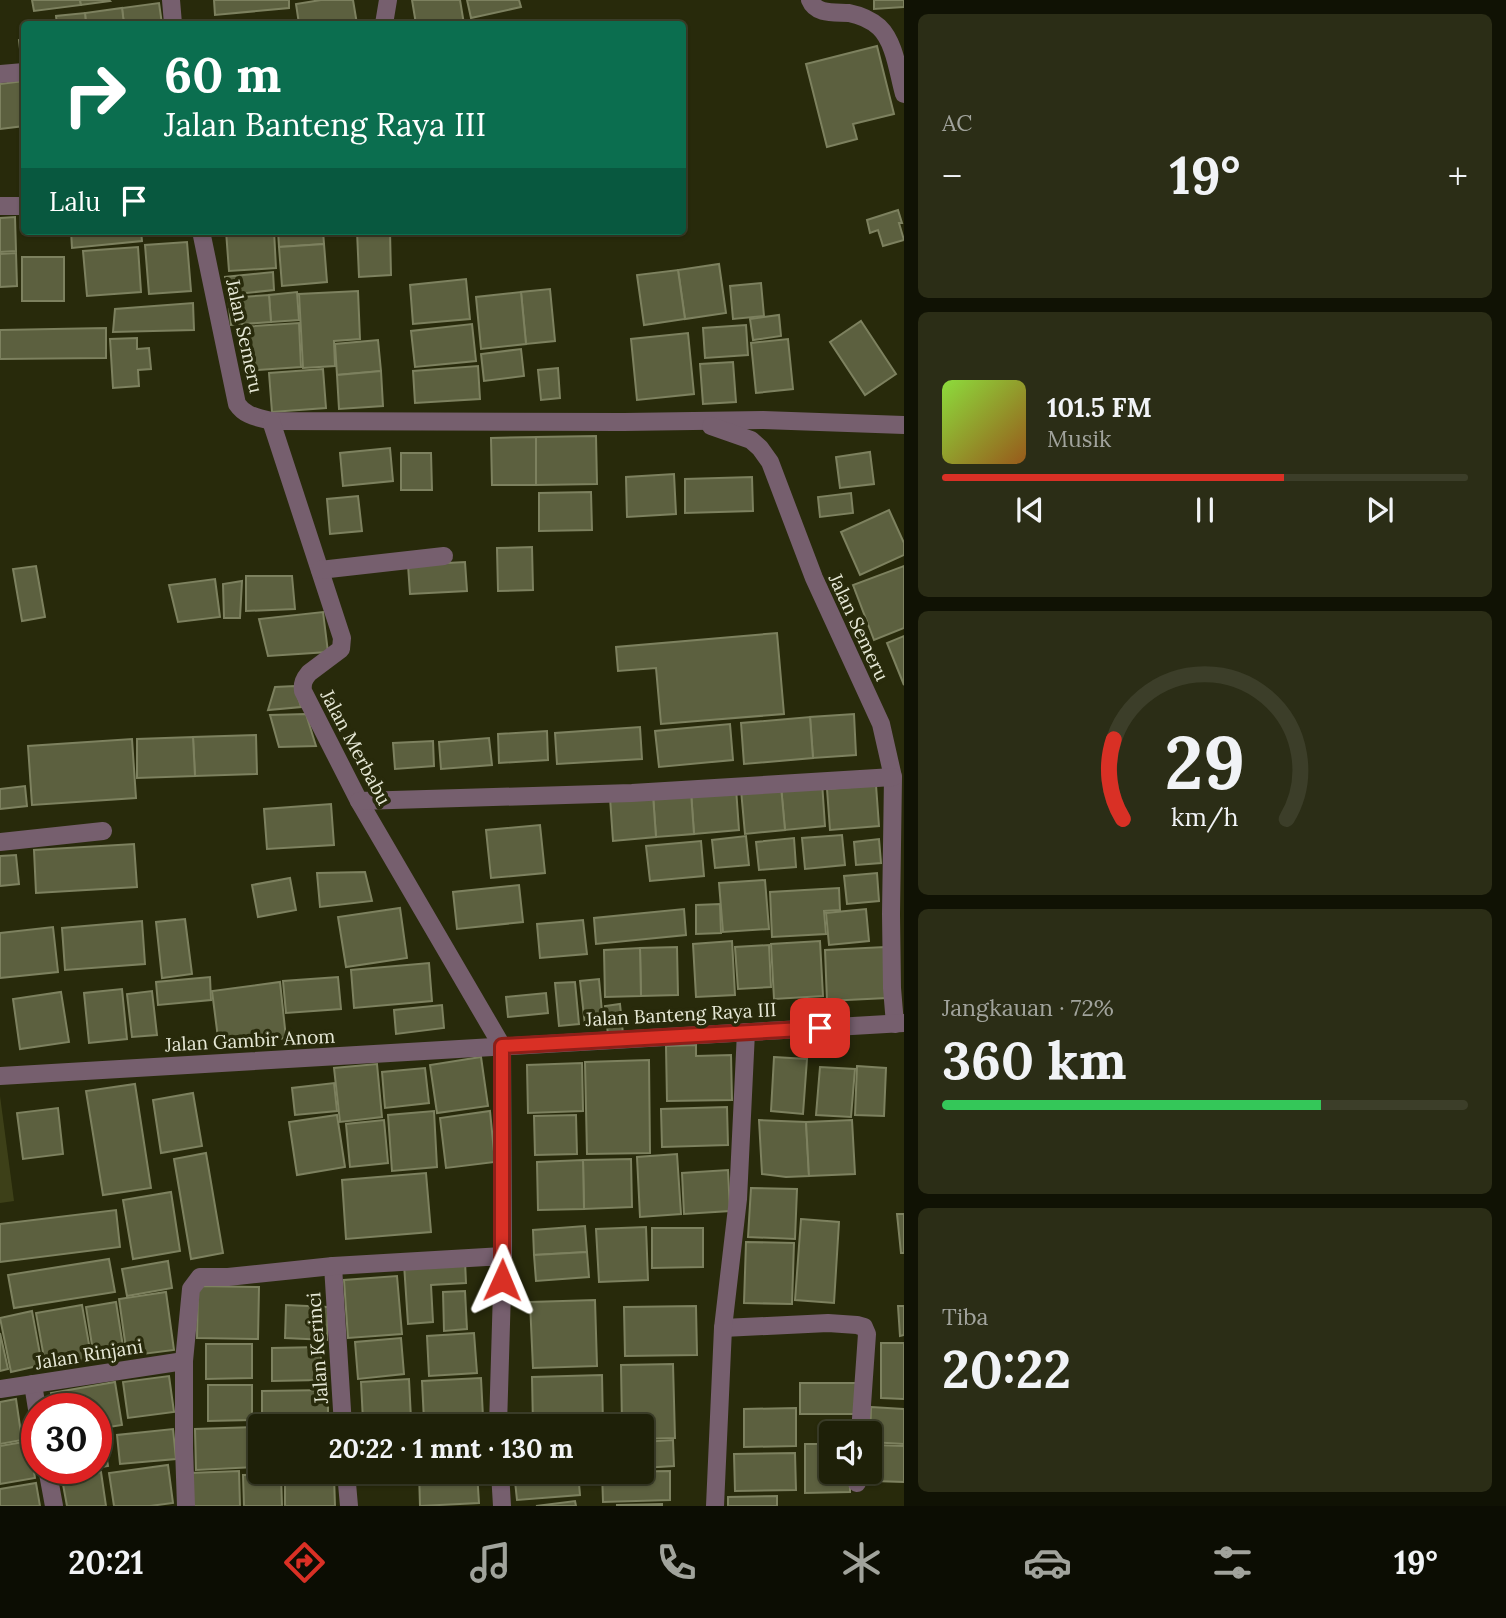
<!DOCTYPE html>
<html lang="id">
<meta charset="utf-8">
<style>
body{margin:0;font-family:Lora,serif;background:#2b2d16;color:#f1f3f6;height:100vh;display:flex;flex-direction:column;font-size:26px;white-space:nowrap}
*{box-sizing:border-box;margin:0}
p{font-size:23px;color:#a1a39c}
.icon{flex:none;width:38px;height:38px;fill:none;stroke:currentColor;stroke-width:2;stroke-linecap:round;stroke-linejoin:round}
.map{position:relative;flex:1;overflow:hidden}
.side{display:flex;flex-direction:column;gap:14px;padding:14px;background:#101204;width:602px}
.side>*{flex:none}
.hud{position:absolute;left:21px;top:21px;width:665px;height:214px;border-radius:7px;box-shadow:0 2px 5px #0004,0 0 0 2px #3c3e29;background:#0b6e4f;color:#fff;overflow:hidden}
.fabs{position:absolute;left:819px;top:1421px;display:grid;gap:14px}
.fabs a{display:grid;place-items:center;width:63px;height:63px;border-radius:7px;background:#1e2008;box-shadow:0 2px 5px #0004,0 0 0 2px #3c3e29;font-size:35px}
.speed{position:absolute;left:21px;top:1393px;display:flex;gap:14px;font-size:35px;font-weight:700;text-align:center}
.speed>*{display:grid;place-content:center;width:91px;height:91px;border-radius:50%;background:#1e2008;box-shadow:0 2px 5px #0004,0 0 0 2px #3c3e29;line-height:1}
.speed .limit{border:10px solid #d22;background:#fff;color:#111}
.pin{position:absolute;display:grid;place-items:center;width:60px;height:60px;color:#fff;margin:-30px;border-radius:14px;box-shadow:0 4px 10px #0006}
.me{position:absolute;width:77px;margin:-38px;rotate:1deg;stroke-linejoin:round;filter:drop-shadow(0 0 5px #0008)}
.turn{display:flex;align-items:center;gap:24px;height:147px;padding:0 28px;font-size:32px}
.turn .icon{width:91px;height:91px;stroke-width:2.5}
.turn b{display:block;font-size:49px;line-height:60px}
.then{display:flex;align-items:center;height:66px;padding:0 28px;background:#0003;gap:14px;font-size:26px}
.big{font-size:52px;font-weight:800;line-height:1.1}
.side .widget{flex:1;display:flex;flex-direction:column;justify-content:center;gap:10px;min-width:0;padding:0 24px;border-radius:10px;background:#2b2d16}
.side .dial{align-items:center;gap:0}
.dial svg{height:182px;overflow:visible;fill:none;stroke:#3c3e29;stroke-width:7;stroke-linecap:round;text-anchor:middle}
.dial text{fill:#f1f3f6;stroke:none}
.song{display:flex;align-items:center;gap:21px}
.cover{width:84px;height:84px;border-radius:10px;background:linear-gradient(135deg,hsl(90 70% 55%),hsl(30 70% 35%))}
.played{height:7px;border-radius:4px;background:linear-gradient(90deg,#d93025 65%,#3c3e29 65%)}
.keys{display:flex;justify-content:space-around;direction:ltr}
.heat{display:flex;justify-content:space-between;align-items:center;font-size:38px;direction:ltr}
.charge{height:10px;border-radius:5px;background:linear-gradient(90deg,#34c759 72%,#3c3e29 0)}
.trip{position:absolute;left:248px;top:1414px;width:406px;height:70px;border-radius:7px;background:#1e2008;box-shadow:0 2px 5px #0004,0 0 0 2px #3c3e29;font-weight:800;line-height:70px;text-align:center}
.dock{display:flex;height:112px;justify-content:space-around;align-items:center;background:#0c0d03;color:#a1a39c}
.dock .icon{width:49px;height:49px}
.dock .on{color:#d93025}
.dock b{font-size:32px;color:#f1f3f6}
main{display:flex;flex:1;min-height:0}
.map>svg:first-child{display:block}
</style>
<main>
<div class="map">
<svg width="904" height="1506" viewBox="0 0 904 1506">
<rect width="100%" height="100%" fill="#282a0b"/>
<path fill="#3d4018" d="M0 1096 14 1201 0 1203Z"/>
<g fill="#5c603f" stroke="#7d815f" stroke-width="2">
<path d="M32 0H80L81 5 34 11Z"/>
<path d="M80 0H109L110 1 81 5Z"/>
<path d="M214 0H289V8L215 15Z"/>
<path d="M321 0H353L357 24H299L296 4Z"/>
<path d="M412 0H460L464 24H416Z"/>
<path d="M467 0H519L521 7 471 18Z"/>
<path d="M874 0H904V7L874 9Z"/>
<path d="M159 3 162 24H124L122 8Z"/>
<path d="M122 8 124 24H86L85 13Z"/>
<path d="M85 13 86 24H57L56 16Z"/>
<path d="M24 39V57L21 58 19 40Z"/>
<path d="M877 46 894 114 853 124 857 139 827 147 806 64Z"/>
<path d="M24 81V126L0 129V84Z"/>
<path d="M898 210 902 223H899L904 240 883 246 878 230 870 233 867 220Z"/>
<path d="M15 217 16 251 0 252V218Z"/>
<path d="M71 231H141L142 241 72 248Z"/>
<path d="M226 231H274L276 268 229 271Z"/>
<path d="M278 231H323L324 244 279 247Z"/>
<path d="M357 231H390L391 275 359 277Z"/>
<path d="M187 242 191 291 149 294 145 245Z"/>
<path d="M324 244 327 282 282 286 279 247Z"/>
<path d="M138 247 141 292 87 296 83 251Z"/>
<path d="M16 253 17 286 0 287V254Z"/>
<rect x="22" y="257" width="42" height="44"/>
<path d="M719 264 726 313 685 319 678 270Z"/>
<path d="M678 270 685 319 644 325 637 275Z"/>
<path d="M273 272 274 290 227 295 225 277Z"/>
<path d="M466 279 470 319 413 324 410 285Z"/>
<path d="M761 283 764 316 733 319 730 286Z"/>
<path d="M550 289 555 341 526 344 521 292Z"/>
<path d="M358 291 360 339 334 341 335 366 303 368 299 294Z"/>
<path d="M297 292 299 320 271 322 269 295Z"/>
<path d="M521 292 526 344 481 349 476 297Z"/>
<path d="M269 295 271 322 231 325 228 298Z"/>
<path d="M193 303 194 330 113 332 115 309Z"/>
<path d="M779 315 781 336 753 340 750 319Z"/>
<path d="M861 321 896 374 865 395 830 342Z"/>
<path d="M299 323 301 367 243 371 240 327Z"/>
<path d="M472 324 476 361 415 367 411 331Z"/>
<path d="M746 325 748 355 705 358 703 328Z"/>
<path d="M106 328V358L0 359V330Z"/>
<path d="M688 333 694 394 637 400 631 339Z"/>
<path d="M137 338V349L149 348 151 369 138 370 139 386 113 388 110 339Z"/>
<path d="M788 339 793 389 756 393 751 343Z"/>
<path d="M378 340 381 371 337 375 335 344Z"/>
<path d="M521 349 524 376 484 381 481 354Z"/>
<path d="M733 362 736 402 703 404 700 364Z"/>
<path d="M478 366 480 399 415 403 413 371Z"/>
<path d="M558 368 560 398 541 400 538 370Z"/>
<path d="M323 369 326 408 272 412 269 373Z"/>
<path d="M381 371 383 406 339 409 337 375Z"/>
<path d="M596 436 597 484 536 485V437Z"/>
<path d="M536 437V485H492L491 438Z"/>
<path d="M390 448 393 481 343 486 340 453Z"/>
<path d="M870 452 874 484 840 488 836 457Z"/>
<path d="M401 453H431L432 490H401Z"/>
<path d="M674 474 676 514 627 517 626 477Z"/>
<path d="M752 477 753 511 685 513V479Z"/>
<path d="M591 492 592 530 539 531V493Z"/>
<path d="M851 493 853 513 820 517 818 497Z"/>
<path d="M358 496 362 531 330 534 327 499Z"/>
<path d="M889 510 904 543V555L860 575 841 532Z"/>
<path d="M532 547 533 590 498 591 497 548Z"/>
<path d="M465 562 467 591 410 594 408 565Z"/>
<path d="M36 566 45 617 22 621 13 569Z"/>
<path d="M904 566V628L874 640 853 585Z"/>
<path d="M246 576H292L295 609 246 611Z"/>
<path d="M215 579 220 617 178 622 169 585Z"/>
<path d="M242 581 240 618H224L223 584Z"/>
<path d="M323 612 328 652 268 656 259 619Z"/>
<path d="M777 633 784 714 661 724 656 668 618 671 616 647Z"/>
<path d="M904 636V685L887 643Z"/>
<path d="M295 686 301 707 268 710 275 687Z"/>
<path d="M306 714 316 746 279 747 270 715Z"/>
<path d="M854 714 856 755 813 758 810 717Z"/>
<path d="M810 717 813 758 744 764 741 723Z"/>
<path d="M730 724 733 760 659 767 655 731Z"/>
<path d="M640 727 642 759 557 764 555 733Z"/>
<path d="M547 731 548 760 499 763 498 734Z"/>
<path d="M256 735 257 774 195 776 193 737Z"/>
<path d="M193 737 195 776 137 778V739Z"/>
<path d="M489 738 492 765 441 769 439 742Z"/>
<path d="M132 739 136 798 32 805 28 746Z"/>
<path d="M433 741 434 766 395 769 393 743Z"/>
<path d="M822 782 825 826 785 830 781 786Z"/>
<path d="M876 785 879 826 830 830 827 789Z"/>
<path d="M25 786 27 806 0 809V789Z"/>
<path d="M781 786 785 830 745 834 741 790Z"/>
<path d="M736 788 739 830 694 834 691 792Z"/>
<path d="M691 792 694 834 656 837 653 795Z"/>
<path d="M653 795 656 837 613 841 610 798Z"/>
<path d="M331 804 334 845 267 849 264 809Z"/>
<path d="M540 825 545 873 491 878 486 830Z"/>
<path d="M842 835 845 865 805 869 802 838Z"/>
<path d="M746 836 749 865 715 868 712 840Z"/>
<path d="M794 838 796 867 759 870 756 842Z"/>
<path d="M879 839 881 863 856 865 854 842Z"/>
<path d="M701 841 704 876 650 881 646 846Z"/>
<path d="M134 844 137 887 36 893 34 850Z"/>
<path d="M16 855 19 884 0 886V856Z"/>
<path d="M365 872 372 901 320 907 317 873Z"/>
<path d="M877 873 879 901 847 904 844 876Z"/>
<path d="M290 878 296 910 258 917 252 885Z"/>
<path d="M765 880 769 929 723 932 719 883Z"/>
<path d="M519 885 523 922 457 929 453 892Z"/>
<path d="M839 888 840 910 824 911 826 934 772 937 770 892Z"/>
<path d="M720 904 721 933 696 934V905Z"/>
<path d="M400 908 407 958 346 967 338 917Z"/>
<path d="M684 909 686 935 596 944 594 918Z"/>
<path d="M866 909 869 941 829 945 826 913Z"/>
<path d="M185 919 192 974 162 978 156 922Z"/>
<path d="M583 920 587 954 540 958 537 924Z"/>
<path d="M142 921 145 964 65 970 62 928Z"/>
<path d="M53 927 58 972 0 978V933Z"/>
<path d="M732 941 735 995 696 997 693 944Z"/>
<path d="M820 941 823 996 774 999 771 944Z"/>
<path d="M769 945 771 987 738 989 735 947Z"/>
<path d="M677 947 678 995 641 996 640 948Z"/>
<path d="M885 947 887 998 827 1001 825 950Z"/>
<path d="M640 948 641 996 605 997 604 950Z"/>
<path d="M429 963 432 1001 354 1008 351 970Z"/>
<path d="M210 977 211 1000 158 1005 156 982Z"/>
<path d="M338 977 341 1009 286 1013 283 981Z"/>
<path d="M599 979 603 1023 585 1025 580 981Z"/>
<path d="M280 982 286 1038 219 1046 212 991Z"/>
<path d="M575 982 579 1024 559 1026 555 983Z"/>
<path d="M122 989 127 1039 89 1043 84 993Z"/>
<path d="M152 991 157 1035 132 1037 127 994Z"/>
<path d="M61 992 69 1042 20 1049 13 999Z"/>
<path d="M546 993 548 1013 508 1017 506 997Z"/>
<path d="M620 1004 623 1034 608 1035 605 1006Z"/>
<path d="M442 1005 444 1028 396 1034 394 1010Z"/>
<path d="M696 1045V1056L731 1055 732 1100 667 1101 666 1046Z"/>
<path d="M481 1057 488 1106 437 1113 430 1065Z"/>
<path d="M774 1057 807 1059 803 1114 771 1111Z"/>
<path d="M649 1060 650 1153 587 1154 585 1062Z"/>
<path d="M582 1063 583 1111 528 1113 527 1065Z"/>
<path d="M377 1064 382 1117 340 1122 334 1068Z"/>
<path d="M857 1066 886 1068 884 1116 855 1115Z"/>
<path d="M820 1067 855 1069 851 1117 816 1115Z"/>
<path d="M425 1068 429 1103 385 1108 382 1072Z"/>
<path d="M334 1083 337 1111 295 1115 292 1088Z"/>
<path d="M135 1084 151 1188 103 1195 86 1091Z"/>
<path d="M193 1093 202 1146 161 1153 153 1100Z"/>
<path d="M727 1107 728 1145 662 1147 661 1109Z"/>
<path d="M58 1108 63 1154 23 1159 17 1113Z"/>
<path d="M434 1111 437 1167 392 1171 388 1115Z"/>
<path d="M490 1111 495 1162 446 1168 440 1118Z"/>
<path d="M337 1115 345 1167 297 1175 289 1122Z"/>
<path d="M576 1115 577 1154 535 1155 534 1116Z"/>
<path d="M384 1120 388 1163 350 1167 346 1124Z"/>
<path d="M759 1120 806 1122 809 1176 786 1177 762 1174Z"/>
<path d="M852 1120 855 1174 809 1176 806 1122Z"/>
<path d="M206 1153 223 1253 191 1259 174 1159Z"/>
<path d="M677 1154 681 1214 640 1217 637 1157Z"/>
<path d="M631 1159 632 1207 584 1209 583 1160Z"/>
<path d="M583 1160 584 1209 538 1210 537 1162Z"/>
<path d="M728 1170 730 1211 684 1214 682 1173Z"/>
<path d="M426 1173 431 1232 346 1239 342 1180Z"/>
<path d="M751 1188 797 1189 795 1239 748 1237Z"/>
<path d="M171 1192 180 1251 133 1259 123 1200Z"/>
<path d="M116 1210 120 1247 0 1262V1224Z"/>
<path d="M897 1214H904V1253H901Z"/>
<path d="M801 1219 839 1222 834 1303 795 1300Z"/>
<path d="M585 1226 587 1252 534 1255 533 1230Z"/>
<path d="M646 1227 648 1280 599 1282 596 1229Z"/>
<path d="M652 1228H703V1267L652 1268Z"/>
<path d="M746 1242 794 1243 792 1304 744 1303Z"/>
<path d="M587 1252 589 1277 536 1281 534 1255Z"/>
<path d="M109 1259 115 1292 14 1308 8 1275Z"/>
<path d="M168 1261 172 1288 127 1296 122 1269Z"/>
<path d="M465 1261 466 1283 431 1285 433 1322 408 1324 404 1264Z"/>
<path d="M397 1276 402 1334 348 1338 344 1280Z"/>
<path d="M198 1286 259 1287 258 1339 197 1338Z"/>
<path d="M465 1291 467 1329 444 1331 443 1292Z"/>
<path d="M166 1292 174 1350 127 1356 119 1299Z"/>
<path d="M595 1300 597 1366 533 1368 530 1302Z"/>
<path d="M116 1302 124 1353 94 1358 86 1307Z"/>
<path d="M82 1305 92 1361 46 1369 36 1313Z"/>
<path d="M286 1305 328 1307 327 1340 285 1338Z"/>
<path d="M696 1306 697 1355 625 1356 624 1307Z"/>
<path d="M898 1306H904V1335L900 1336Z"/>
<path d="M32 1311 42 1365 11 1372 0 1318Z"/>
<path d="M0 1333 8 1369 0 1371Z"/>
<path d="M474 1333 477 1373 429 1376 427 1336Z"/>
<path d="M401 1338 404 1374 358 1379 355 1342Z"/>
<path d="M881 1343H904V1399L881 1398Z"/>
<path d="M206 1344H252V1378L206 1379Z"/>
<path d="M321 1347V1380L272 1381V1348Z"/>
<path d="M673 1364 675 1438 642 1439V1426H622L621 1365Z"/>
<path d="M602 1375 603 1426H533L532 1377Z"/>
<path d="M169 1376 174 1412 128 1418 123 1382Z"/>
<path d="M481 1378 483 1417 424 1421 422 1381Z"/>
<path d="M409 1379 411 1419 363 1421 361 1382Z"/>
<path d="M115 1382 122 1425 96 1429V1409H54L51 1393Z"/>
<rect x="800" y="1383" width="58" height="31"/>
<path d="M208 1385H252V1420L208 1421Z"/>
<path d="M328 1390V1426H262V1391Z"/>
<path d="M16 1399 22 1440 0 1444V1402Z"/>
<path d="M871 1407 904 1409V1444L870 1442Z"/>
<path d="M796 1408V1446L744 1447V1409Z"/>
<path d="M411 1419V1426H364L363 1421Z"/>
<path d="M478 1422V1426H421V1425Z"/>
<path d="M257 1427 258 1467 196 1470 195 1429Z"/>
<path d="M173 1429 176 1459 120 1464 117 1435Z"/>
<path d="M103 1436 108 1466 96 1468V1437Z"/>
<path d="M673 1440 674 1466 642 1468V1442Z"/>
<path d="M29 1441 35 1478 0 1484V1446Z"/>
<path d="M805 1444H831V1472H850V1492L805 1493Z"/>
<path d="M876 1445 904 1446V1482L874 1481Z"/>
<path d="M795 1453 796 1490 735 1491 734 1454Z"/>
<path d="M168 1465 173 1503 150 1506H114L109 1473Z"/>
<path d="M63 1468H93L64 1473Z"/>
<path d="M239 1471 240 1506H191L190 1473Z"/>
<path d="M670 1471V1500L603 1502 602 1472Z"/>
<path d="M101 1472 106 1506H67L62 1479Z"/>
<path d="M419 1472H477L479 1503 420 1506Z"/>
<path d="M514 1472H578L580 1495 517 1500Z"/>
<path d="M281 1474 282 1506H244L243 1475Z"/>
<path d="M334 1476 335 1506H285V1477Z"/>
<path d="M36 1483 40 1506H0V1489Z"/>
<path d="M777 1496V1506H728V1497Z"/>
<path d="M575 1501 576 1506H536Z"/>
<path d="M662 1504V1506H617V1505Z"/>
</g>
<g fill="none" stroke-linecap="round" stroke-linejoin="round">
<g stroke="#765f6e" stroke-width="18">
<path d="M171 0 173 24"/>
<path d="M810 0C816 15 835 12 849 13 859 15 871 20 879 27 895 42 898 73 904 94"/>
<path d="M384 24 388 0"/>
<path d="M0 74 24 72"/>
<path d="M0 206H24"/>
<path d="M201 231 237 404C245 416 257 417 271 421L624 422 763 420 904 425"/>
<path d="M271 421 342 638 341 649 309 673C304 679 302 683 303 691L359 801 502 1046 503 1256"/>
<path d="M711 426 751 440 760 448 770 462 814 578 881 724 893 777 891 914 892 988 895 1024"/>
<path d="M320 570 444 556"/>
<path d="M359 801 632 793 893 777"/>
<path d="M0 842 103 831"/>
<path d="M333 1266 343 1426"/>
<path d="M723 1328 828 1323 857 1325 864 1327 867 1334 860 1433"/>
<path d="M33 1384 37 1409"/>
<path d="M0 1389 184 1361"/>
<path d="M47 1468 54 1506"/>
<path d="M346 1472 349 1506"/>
<path d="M500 1472 502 1506"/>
<path d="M857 1483 858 1472"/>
<path d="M186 1506 184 1448V1361L191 1289 200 1277H228L333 1266 503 1256 498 1426"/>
<path d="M715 1506 723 1328 738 1199 746 1032"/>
</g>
<path stroke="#765f6e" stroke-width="18" d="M0 1076 904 1023"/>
</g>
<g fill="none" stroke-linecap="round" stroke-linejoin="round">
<g stroke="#8d1f18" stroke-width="18">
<path id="route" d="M502 1280V1046L820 1028"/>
</g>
<use href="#route" stroke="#d93025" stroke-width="12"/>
</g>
<g text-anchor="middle" stroke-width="7" stroke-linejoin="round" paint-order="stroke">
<g font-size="19" fill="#e6e8d6" stroke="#282a0b">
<text transform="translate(245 336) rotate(78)" y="7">Jalan Semeru</text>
<text transform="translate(859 627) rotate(65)" y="7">Jalan Semeru</text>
<text transform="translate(356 747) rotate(62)" y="7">Jalan Merbabu</text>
<text transform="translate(681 1014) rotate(-3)" y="7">Jalan Banteng Raya III</text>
<text transform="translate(250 1040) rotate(-3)" y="7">Jalan Gambir Anom</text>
<text transform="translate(317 1348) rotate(-94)" y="7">Jalan Kerinci</text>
<text transform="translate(89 1354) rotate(-9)" y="7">Jalan Rinjani</text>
</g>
</g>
</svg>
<div class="fabs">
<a><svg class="icon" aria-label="sound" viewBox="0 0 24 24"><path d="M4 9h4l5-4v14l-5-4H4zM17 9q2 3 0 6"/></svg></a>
</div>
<div class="speed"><div class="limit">30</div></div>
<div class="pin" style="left:820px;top:1028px;background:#d93025"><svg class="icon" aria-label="arrive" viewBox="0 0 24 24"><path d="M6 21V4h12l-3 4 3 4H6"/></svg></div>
<svg class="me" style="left:502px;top:1280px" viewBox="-20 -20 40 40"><path d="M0-17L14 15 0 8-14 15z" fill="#d93025" stroke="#fff" stroke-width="4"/></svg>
<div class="trip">20:22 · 1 mnt · 130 m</div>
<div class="hud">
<div class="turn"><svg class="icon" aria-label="right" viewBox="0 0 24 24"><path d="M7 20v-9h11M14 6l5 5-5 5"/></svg><div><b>60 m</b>Jalan Banteng Raya III</div></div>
<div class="then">Lalu<svg class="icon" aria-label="arrive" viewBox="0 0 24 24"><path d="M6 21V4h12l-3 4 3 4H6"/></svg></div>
</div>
</div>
<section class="side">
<div class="widget"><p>AC</p>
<div class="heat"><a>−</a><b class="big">19°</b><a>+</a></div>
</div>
<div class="widget">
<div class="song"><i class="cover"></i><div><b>101.5 FM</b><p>Musik</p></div></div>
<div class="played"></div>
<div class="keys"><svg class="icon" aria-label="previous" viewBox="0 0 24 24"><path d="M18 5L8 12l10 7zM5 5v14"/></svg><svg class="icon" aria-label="pause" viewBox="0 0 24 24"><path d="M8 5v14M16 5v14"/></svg><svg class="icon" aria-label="next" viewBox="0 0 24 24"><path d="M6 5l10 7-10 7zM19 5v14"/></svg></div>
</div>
<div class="widget dial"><svg viewBox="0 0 100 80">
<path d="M14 69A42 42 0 1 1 86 69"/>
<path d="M14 69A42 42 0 0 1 10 34" stroke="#d93025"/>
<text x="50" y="56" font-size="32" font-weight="700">29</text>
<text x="50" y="72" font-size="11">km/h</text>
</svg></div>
<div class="widget"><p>Jangkauan · 72%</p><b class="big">360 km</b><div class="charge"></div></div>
<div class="widget"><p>Tiba</p><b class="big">20:22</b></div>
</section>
</main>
<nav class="dock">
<b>20:21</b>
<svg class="icon on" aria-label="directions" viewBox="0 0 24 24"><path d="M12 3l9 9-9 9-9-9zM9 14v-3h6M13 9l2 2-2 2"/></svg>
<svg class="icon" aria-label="music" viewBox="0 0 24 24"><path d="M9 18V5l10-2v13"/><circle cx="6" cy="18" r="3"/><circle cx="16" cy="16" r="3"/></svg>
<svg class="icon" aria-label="phone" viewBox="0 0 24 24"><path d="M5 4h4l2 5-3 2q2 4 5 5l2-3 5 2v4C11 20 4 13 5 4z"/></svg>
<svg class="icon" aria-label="climate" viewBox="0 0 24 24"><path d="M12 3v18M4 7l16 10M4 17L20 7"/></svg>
<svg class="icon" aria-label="car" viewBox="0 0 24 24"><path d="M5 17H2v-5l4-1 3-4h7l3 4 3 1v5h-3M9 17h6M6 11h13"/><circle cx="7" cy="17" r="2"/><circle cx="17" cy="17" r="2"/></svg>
<svg class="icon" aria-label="filters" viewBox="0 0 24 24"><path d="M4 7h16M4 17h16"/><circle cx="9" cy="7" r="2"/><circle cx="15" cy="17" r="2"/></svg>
<b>19°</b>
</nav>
